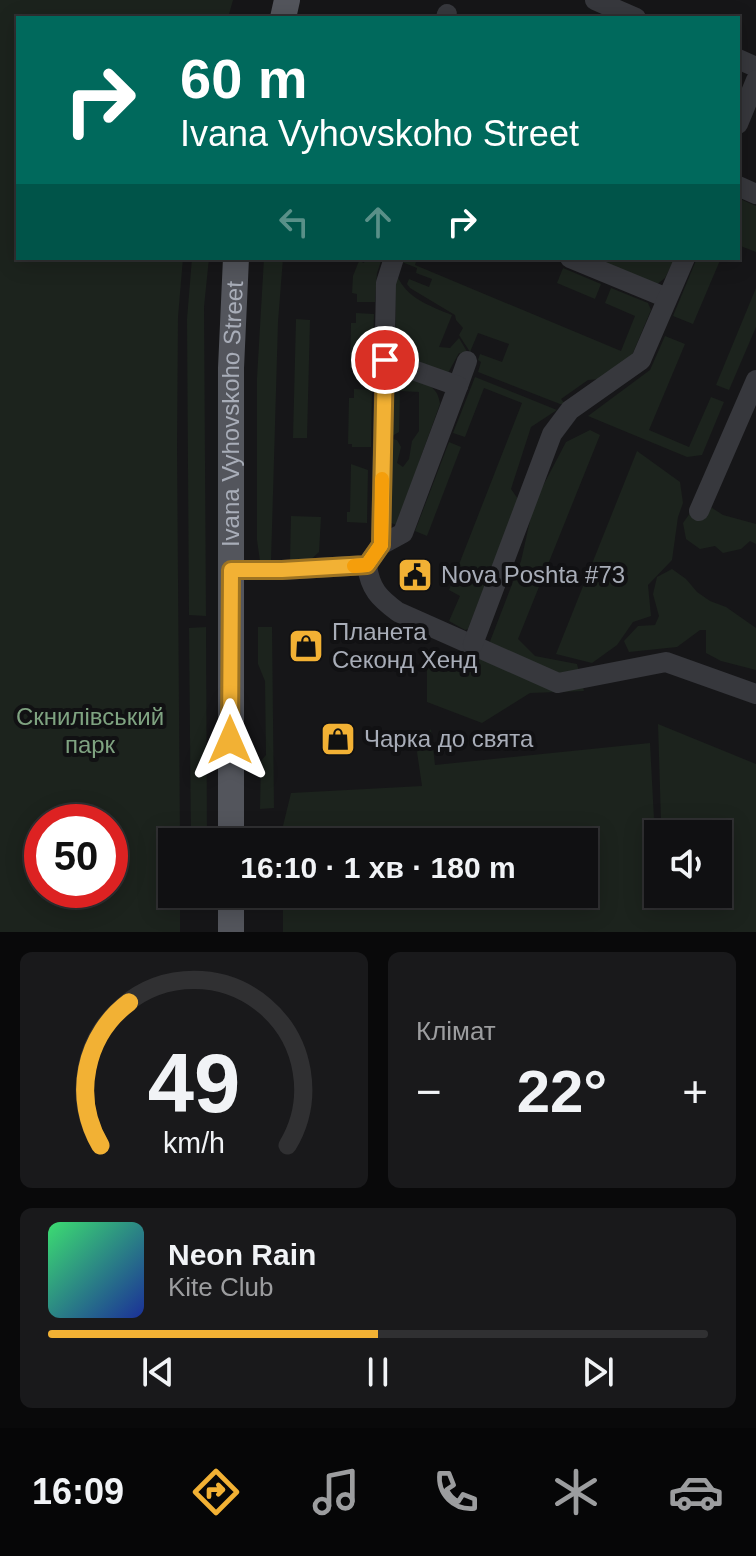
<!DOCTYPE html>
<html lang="uk">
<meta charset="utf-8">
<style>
body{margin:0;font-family:Arial,sans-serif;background:#19191b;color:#f1f3f6;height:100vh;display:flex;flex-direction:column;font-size:30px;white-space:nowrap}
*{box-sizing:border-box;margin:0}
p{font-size:26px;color:#9c9d9f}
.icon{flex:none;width:44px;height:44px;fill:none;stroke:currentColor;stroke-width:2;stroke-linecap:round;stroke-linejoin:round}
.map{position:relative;height:932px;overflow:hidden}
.sheet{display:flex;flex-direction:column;gap:20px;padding:20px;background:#09090a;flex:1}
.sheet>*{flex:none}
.guide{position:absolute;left:16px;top:16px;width:724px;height:244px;border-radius:0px;box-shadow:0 4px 20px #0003,0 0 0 2px #303032;background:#00695c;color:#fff;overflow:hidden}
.fabs{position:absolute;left:644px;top:820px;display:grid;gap:16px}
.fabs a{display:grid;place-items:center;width:88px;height:88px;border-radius:0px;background:#101012;box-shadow:0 4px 20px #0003,0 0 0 2px #303032;font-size:40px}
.speed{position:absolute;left:24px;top:804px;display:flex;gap:16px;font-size:40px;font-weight:700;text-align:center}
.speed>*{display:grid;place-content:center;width:104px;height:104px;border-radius:50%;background:#101012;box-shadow:0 4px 20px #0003,0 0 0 2px #303032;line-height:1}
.speed .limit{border:12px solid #d22;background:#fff;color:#111}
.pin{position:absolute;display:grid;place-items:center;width:68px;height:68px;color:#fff;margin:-34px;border:4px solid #fff;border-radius:50%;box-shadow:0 2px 8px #0007}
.me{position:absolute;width:88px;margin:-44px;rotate:0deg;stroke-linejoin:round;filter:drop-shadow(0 0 6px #0008)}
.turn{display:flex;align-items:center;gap:28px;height:168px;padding:0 32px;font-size:36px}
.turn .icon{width:104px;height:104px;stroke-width:2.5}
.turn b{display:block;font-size:56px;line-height:68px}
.lanes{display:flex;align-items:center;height:76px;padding:0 32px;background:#0003;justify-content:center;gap:40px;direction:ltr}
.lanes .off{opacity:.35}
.big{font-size:60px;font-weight:800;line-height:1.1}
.sheet .card{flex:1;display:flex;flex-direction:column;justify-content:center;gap:12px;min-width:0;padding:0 28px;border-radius:12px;background:#19191b}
.sheet .dial{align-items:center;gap:0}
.dial svg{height:208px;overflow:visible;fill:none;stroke:#303032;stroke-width:7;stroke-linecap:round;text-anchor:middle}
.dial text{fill:#f1f3f6;stroke:none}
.song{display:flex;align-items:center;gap:24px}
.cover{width:96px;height:96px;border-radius:12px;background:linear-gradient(135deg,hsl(140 70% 55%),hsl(230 70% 35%))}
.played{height:8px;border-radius:4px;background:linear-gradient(90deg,#f2b134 50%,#303032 50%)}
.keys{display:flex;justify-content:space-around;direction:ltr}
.heat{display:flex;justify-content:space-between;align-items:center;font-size:44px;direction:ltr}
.sheet .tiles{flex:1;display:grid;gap:20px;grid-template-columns:1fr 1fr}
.card:last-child{grid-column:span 2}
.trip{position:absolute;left:158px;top:828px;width:440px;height:80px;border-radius:0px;background:#101012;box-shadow:0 4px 20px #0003,0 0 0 2px #303032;font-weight:800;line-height:80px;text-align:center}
.tab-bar{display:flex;height:128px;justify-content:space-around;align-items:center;background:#060607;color:#9c9d9f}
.tab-bar .icon{width:56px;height:56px}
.tab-bar .on{color:#f2b134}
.tab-bar b{font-size:36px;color:#f1f3f6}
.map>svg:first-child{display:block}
</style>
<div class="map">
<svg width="756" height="932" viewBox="0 0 756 932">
<rect width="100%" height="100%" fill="#161618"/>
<g fill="#1c231d" fill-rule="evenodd">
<path d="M0 0H233L228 18H18V258H183L178 317 177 447 180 842H172V894H180V932H0ZM110 822V890H42V822Z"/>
<path d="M738 198 756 206V252L738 245Z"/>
<path d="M192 258H209L204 307 206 616 189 615 187 319Z"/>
<path d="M264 258H283L278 322 271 562 260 561 257 540V378Z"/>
<path d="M366 258 381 261 377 273 375 302H357V294L352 293 353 276 359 261 364 263Z"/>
<path d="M404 258H417L415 265 621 351 635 316 605 303 611 288 648 303 651 310 630 360 599 379 588 380 561 399 565 404H560L478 372 481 362 478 360 480 354 502 362 509 344 478 333 470 352 459 335 463 328 456 320 455 315 410 288 407 284 409 279 429 287 432 279 416 273 417 268 402 262Z"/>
<path d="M581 258H675L665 278 656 285Z"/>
<path d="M697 258H721L693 324 673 316Z"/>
<path d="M563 268 601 284 595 299 557 283Z"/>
<path d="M397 275C406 298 430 306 452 315L439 347 450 348 459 338 469 355 468 358 459 353 448 373 408 358 396 348 395 285Z"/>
<path d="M756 288V327L729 390 716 385Z"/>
<path d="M356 313 374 314 372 377 354 376 355 369 350 368 351 323H356Z"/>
<path d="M296 319 310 320 307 438H293Z"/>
<path d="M665 336 685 344 649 430 689 447 711 397 724 402 702 455 687 457 588 416 650 370Z"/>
<path d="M408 377C424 383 438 385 440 404L419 462 420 475 400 526 391 523 392 439 397 440 401 447 397 463 403 467 409 459 412 441 419 431V392L400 391 399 432 392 436C392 416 385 384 408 377Z"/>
<path d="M475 377 557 410 531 427 511 489 518 499 468 629 465 630 449 621 460 596 449 590 522 403 484 388 465 437 453 433Z"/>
<path d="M354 389 372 390 371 447H352V444H348L349 398H354Z"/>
<path d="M590 430 600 435 518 639 535 656 577 664 584 691 530 693 482 723 427 702V667L462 657 489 644 521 561 534 503 566 442Z"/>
<path d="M449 442 461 447 427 536 415 531Z"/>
<path d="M637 451 680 482 683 503 678 517 672 560 648 585 651 616 633 622 617 645 592 663 556 654Z"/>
<path d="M351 464 368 470 367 523 347 522V512H350Z"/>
<path d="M709 506 723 515 756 524V544L750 541 741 549 723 553 715 546 700 549 686 539 683 523 693 509Z"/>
<path d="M291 516 321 517 319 552 309 561 290 562Z"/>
<path d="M672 569 686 579 697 592 710 601 726 607 756 628V670L721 661 706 653V630H700L677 647 629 652 624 641 638 626 655 625 659 616 653 594 657 577Z"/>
<path d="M206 627 207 842H191L189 628Z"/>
<path d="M258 627H272L274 808 260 809 261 761 266 755 265 681 258 664Z"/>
<path d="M658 724 756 764V932H283V894H584V842H283L282 830 291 793 422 786 417 752 431 729 435 765 650 743 654 819 661 821ZM658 834H718V894H658Z"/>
</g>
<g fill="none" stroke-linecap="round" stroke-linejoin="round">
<g stroke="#37383d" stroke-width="20">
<path d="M595 0 636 18"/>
<path d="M446 18 447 14"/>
<path d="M738 59 756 67"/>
<path d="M738 124 756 80"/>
<path d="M738 186 756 194"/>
<path d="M570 258 667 298"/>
<path d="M458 386 467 361"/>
<path d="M699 511 756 380"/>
<path d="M381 545 403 533 458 386 385 360"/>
<path d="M367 565C370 589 379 598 398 612L558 683 666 662 756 694"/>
<path d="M367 565 381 545 386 283 394 258"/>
<path d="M231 570H282L367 565"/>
<path d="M473 644 552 434 570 410 641 360 685 258"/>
</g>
<g stroke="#53555c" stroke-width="26">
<path d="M283 18 287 0"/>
<path id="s1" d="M231 842V368L236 258"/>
<path d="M231 894V932"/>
</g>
</g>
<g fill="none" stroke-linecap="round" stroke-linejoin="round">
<g stroke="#9d7322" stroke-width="20">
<path id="route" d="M230 740 231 570H282L367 565 381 545 385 360"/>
</g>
<use href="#route" stroke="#f2b134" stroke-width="14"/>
<path stroke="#f59e0b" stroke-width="14" d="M354 566 367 565 381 545 382 479"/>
</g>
<defs>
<g id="civic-square" transform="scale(1.8)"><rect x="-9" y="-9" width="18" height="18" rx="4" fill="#f2b134" stroke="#111113"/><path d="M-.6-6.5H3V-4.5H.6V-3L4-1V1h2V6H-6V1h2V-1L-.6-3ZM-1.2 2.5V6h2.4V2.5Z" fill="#111"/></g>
<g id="shop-square" transform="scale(1.8)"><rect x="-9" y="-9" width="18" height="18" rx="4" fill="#f2b134" stroke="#111113"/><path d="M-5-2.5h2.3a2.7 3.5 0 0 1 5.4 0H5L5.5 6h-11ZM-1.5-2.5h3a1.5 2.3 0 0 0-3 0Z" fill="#111"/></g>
</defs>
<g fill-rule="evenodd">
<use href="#civic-square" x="415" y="575"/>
<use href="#shop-square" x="306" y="646"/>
<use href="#shop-square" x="338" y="739"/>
</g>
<g text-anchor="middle" stroke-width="8" stroke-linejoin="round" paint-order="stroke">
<g font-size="24" fill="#a8adb8" stroke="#111113">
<text dy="8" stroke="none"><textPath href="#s1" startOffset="428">Ivana Vyhovskoho Street</textPath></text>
</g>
<g font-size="24" fill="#a8adb8" stroke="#111113" text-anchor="start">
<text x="441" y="583">Nova Poshta #73</text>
<text x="332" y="640">Планета<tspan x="332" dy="28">Секонд Хенд</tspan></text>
<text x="364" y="747">Чарка до свята</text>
</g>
<g font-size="24" fill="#7fa381" stroke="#111113">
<text x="90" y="725">Скнилівський<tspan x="90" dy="28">парк</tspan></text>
</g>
</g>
</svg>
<div class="fabs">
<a><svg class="icon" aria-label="sound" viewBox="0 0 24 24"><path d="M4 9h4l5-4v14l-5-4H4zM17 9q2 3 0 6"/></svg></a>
</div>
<div class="speed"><div class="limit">50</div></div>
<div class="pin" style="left:385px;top:360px;background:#d93025"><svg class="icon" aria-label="arrive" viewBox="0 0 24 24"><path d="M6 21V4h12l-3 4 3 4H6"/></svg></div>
<svg class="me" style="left:230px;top:740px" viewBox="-20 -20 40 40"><path d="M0-17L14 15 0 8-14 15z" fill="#f2b134" stroke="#fff" stroke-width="4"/></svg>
<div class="trip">16:10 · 1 хв · 180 m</div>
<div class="guide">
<div class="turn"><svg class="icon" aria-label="right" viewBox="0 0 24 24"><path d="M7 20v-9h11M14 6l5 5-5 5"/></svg><div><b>60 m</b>Ivana Vyhovskoho Street</div></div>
<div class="lanes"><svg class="icon off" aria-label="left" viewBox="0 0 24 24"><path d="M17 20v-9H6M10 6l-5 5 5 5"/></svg><svg class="icon off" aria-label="ahead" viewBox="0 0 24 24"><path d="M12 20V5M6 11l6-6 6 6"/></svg><svg class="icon" aria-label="right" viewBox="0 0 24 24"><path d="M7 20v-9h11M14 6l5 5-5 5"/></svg></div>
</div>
</div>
<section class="sheet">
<div class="tiles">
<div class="card dial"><svg viewBox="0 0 100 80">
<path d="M14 69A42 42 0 1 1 86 69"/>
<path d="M14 69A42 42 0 0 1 25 14" stroke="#f2b134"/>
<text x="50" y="56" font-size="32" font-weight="700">49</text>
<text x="50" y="72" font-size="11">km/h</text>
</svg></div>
<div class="card"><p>Клімат</p>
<div class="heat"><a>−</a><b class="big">22°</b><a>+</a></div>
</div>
<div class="card">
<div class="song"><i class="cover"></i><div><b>Neon Rain</b><p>Kite Club</p></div></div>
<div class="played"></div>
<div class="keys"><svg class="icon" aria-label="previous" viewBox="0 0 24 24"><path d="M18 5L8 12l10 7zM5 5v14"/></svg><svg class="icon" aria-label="pause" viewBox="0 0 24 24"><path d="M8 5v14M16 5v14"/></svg><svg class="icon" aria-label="next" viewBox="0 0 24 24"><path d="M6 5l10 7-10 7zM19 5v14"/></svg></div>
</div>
</div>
</section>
<nav class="tab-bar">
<b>16:09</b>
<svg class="icon on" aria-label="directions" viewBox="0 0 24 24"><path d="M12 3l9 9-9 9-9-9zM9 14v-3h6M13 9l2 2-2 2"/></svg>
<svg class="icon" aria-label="music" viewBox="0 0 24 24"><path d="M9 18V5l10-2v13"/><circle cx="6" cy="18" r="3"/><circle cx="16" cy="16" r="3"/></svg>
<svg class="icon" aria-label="phone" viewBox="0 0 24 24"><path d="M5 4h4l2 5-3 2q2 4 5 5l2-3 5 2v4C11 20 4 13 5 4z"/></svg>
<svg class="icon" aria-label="climate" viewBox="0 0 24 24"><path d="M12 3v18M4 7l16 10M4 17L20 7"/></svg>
<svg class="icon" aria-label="car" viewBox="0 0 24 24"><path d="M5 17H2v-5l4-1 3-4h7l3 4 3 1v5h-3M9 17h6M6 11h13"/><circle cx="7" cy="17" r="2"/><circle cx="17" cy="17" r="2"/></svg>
</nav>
